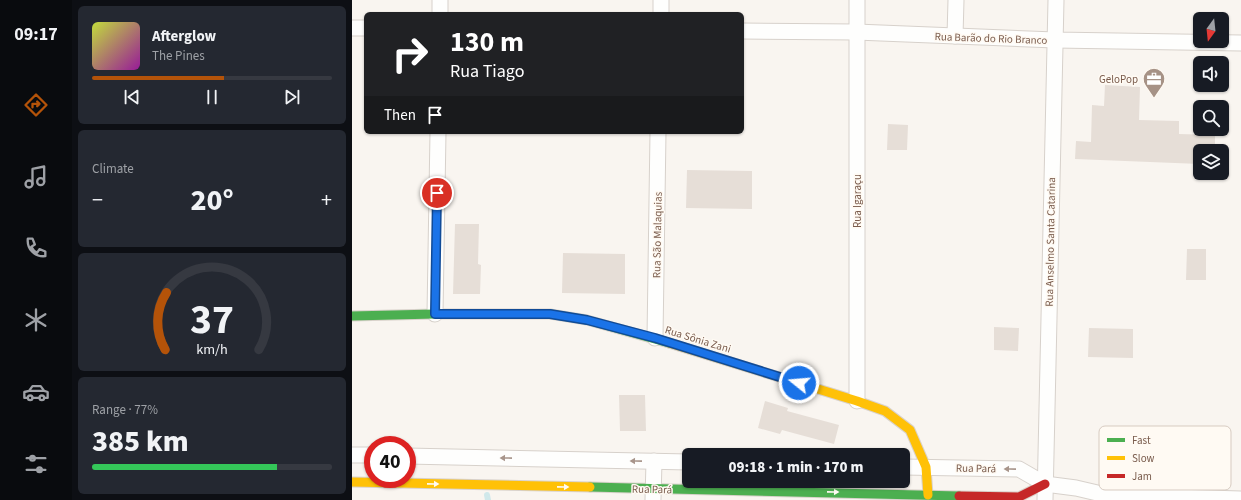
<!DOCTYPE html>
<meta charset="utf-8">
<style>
body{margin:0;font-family:"Source Sans 3",sans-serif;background:#242831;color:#f1f3f6;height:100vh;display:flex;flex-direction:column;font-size:15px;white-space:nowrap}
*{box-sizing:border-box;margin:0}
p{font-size:13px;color:#9ea1a6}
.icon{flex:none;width:22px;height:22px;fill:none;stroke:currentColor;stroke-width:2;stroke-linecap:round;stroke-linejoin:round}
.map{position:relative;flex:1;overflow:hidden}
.drawer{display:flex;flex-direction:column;gap:6px;padding:6px;background:#0d0f14;width:280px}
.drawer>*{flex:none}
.guide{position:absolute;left:12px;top:12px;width:380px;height:122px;border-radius:6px;box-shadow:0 1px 3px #0004;background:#202124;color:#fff;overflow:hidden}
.needle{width:26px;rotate:195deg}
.controls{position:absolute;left:841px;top:12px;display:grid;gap:8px}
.controls a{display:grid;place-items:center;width:36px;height:36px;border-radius:6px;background:#171b24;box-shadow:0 1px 3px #0004;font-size:20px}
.speed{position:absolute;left:12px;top:436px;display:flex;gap:8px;font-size:20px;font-weight:700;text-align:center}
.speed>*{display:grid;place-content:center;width:52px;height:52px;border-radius:50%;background:#171b24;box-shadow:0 1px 3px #0004;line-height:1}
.speed .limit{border:6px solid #d22;background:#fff;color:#111}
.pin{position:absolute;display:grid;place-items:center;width:34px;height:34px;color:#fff;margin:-17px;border:2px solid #fff;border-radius:50%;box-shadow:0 1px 4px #0007}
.me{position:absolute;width:44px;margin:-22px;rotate:287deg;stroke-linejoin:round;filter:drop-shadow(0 0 3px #0008)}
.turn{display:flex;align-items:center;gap:14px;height:84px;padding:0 20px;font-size:18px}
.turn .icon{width:52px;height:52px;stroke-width:2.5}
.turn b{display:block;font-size:28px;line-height:34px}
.then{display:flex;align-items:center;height:38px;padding:0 20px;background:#0003;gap:8px;font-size:15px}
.big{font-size:30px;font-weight:800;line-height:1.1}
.drawer .card{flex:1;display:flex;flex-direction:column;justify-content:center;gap:6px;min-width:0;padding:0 14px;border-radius:6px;background:#242831}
.drawer .dial{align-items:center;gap:0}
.dial svg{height:104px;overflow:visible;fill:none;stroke:#363941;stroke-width:7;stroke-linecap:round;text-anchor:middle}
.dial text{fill:#f1f3f6;stroke:none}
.song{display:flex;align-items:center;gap:12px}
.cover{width:48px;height:48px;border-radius:6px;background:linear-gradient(135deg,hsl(70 70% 55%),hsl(300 70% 35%))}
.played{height:4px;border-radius:2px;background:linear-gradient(90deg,#b45309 55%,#363941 55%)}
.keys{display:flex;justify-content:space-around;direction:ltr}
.heat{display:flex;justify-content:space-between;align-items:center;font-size:22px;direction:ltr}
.charge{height:6px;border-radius:3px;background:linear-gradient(90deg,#34c759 77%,#363941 0)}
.trip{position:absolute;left:330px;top:448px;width:228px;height:40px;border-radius:6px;background:#171b24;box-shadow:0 1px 3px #0004;font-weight:800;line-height:40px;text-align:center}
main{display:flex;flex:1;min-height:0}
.menu{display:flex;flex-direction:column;width:72px;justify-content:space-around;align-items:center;background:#090b0e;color:#9ea1a6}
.menu .icon{width:28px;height:28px}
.menu .current{color:#b45309}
.menu b{font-size:18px;color:#f1f3f6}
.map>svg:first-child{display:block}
</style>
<main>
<nav class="menu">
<b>09:17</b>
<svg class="icon current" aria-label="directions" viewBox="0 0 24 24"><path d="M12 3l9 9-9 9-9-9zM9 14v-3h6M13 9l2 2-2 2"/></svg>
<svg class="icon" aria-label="music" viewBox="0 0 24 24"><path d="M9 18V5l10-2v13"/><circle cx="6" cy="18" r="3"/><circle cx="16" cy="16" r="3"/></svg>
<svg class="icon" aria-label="phone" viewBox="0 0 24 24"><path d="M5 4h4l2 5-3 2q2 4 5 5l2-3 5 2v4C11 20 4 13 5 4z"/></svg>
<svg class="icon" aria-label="climate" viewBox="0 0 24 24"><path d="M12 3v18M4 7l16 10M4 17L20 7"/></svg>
<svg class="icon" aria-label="car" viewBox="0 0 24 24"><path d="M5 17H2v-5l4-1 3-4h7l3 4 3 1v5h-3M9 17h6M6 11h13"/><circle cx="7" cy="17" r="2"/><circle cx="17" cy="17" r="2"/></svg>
<svg class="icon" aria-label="filters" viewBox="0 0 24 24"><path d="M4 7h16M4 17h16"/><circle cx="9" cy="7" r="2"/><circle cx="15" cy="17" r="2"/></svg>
</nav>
<section class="drawer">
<div class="card">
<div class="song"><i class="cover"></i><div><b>Afterglow</b><p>The Pines</p></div></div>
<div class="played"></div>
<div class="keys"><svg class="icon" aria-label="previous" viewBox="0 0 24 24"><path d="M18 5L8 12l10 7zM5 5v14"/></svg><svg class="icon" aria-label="pause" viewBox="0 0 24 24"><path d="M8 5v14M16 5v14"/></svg><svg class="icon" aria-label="next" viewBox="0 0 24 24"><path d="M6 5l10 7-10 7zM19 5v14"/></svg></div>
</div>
<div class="card"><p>Climate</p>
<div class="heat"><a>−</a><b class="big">20°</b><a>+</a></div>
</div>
<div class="card dial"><svg viewBox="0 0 100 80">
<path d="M14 69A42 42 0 1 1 86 69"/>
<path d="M14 69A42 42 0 0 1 15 25" stroke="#b45309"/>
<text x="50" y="56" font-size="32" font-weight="700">37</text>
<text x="50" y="72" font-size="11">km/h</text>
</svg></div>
<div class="card"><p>Range · 77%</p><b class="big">385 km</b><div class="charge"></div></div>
</section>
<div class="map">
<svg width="889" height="500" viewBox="0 0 889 500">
<rect width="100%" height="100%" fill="#f9f5f0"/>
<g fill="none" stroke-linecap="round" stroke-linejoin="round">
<path stroke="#d0e8ea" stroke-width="6" d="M135 495 136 500"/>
</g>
<g fill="#e6ded7">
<path d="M753 85 788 87 787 120 827 121V134L863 135V151H848V164L723 159 724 141 739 142 740 105 752 106Z"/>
<path d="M536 124 556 125 555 150H535Z"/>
<path d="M335 170 400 171V209L334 208Z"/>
<path d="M103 224H127L126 264 129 265 128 294H101Z"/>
<path d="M835 249H854V280H834Z"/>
<path d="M211 253 273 254V294L210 293Z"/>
<path d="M642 327 667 328 666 351 642 350Z"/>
<path d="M737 328 781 329V358L736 357Z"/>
<path d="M267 395H293L294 431H268Z"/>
<path d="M413 401 436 408 435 411 487 425 482 444 430 430 428 434 406 428Z"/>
</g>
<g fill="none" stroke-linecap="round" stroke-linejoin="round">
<g stroke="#d7d1cb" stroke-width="17">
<g id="street">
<path d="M88 14V0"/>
<path d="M309 14V0"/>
<path d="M0 28H14"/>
<path d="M390 31 504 32 703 40 889 43"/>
<path d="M603 36 604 0"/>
<path d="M83 314 86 132"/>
<path d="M303 338 306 132"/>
<path d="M505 401V0"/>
<path d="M0 455H21"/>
<path d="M55 456 337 462"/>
<path d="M551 467 667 469 693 484 724 488 754 495 889 499"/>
<path d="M301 500 302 461"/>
<path d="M693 500 704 0"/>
</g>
</g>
<g stroke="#d9d2cb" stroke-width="11">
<g id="fast">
<path d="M0 316 83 314H198L235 320 317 343"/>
<path d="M238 487 607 496"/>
</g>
</g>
<g stroke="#d9d2cb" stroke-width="11">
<g id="slow">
<path d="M317 343 505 401 533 411 558 430 574 467 576 495"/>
<path d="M0 482 238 487"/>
</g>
</g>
<g stroke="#d9d2cb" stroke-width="11">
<path id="jam" d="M607 496 667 497 693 484"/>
</g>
<use href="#street" stroke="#fefefd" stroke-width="15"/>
<use href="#fast" stroke="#4caf50" stroke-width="9"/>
<use href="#slow" stroke="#ffc107" stroke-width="9"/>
<use href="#jam" stroke="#c62828" stroke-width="9"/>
</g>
<defs><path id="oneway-solid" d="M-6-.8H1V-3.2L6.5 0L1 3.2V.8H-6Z"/></defs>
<g fill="#a8958b">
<use href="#oneway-solid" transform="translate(154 458) rotate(-179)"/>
<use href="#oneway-solid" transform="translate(284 461) rotate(-179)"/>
<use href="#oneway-solid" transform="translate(658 469) rotate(-179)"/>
</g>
<g fill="#fffaf3">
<use href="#oneway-solid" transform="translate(81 484) rotate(1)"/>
<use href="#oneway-solid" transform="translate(211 487) rotate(1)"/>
<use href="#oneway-solid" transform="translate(481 492) rotate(1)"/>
</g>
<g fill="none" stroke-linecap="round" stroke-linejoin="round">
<g stroke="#114b97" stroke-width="10">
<path id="route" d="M85 193 83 314H198L235 320 303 338 447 383"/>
</g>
<use href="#route" stroke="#1a73e8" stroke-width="7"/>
</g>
<defs>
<g id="office-pin" transform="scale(1.15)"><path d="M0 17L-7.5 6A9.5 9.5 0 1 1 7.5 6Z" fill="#a69286" stroke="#fffaf3"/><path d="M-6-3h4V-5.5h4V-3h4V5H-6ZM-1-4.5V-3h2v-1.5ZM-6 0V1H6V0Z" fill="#fff"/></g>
</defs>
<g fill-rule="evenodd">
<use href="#office-pin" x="802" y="79"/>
</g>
<g text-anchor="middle" stroke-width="3" stroke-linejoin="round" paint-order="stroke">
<g font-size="11" fill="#7a5c4d" stroke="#fffaf3">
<text transform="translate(639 38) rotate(2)" y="4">Rua Barão do Rio Branco</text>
<text transform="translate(505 201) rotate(-90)" y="4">Rua Igaraçu</text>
<text transform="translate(305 235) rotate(-89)" y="4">Rua São Malaquias</text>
<text transform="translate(698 242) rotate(-89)" y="4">Rua Anselmo Santa Catarina</text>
<text transform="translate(346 339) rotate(17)" y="4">Rua Sônia Zani</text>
<text transform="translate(624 468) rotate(1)" y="4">Rua Pará</text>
<text transform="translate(300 489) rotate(1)" y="4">Rua Pará</text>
</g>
<g font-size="11" fill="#7a5c4d" stroke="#fffaf3" text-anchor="end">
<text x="786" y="83">GeloPop</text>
</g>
</g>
<rect x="747" y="426" width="132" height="64" rx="6" fill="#fffaf3" stroke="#d7cbc1" stroke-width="1"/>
<rect x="755" y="438" width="18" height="4" fill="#4caf50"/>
<rect x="755" y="456" width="18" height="4" fill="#ffc107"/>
<rect x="755" y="474" width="18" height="4" fill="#c62828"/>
<g font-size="11" fill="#7a5c4d">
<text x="780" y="444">Fast</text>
<text x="780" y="462">Slow</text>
<text x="780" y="480">Jam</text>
</g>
</svg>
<div class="controls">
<a><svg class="needle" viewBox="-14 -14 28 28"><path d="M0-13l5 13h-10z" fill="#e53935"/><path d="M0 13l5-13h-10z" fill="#9ea1a6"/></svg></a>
<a><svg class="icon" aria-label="sound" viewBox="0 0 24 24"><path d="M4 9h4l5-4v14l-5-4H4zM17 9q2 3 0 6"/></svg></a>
<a><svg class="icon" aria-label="search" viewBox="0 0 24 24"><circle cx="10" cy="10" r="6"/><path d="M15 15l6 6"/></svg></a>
<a><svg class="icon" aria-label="layers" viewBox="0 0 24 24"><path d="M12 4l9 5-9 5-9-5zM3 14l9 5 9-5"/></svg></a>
</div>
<div class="speed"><div class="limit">40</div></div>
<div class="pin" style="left:85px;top:193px;background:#d93025"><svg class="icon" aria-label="arrive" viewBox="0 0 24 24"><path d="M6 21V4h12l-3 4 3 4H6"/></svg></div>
<svg class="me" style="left:447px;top:383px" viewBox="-20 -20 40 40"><circle r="17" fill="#1a73e8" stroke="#fff" stroke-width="3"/><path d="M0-11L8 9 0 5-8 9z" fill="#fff"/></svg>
<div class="trip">09:18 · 1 min · 170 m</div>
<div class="guide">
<div class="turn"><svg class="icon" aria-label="right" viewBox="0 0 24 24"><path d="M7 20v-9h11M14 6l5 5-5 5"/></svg><div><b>130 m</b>Rua Tiago</div></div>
<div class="then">Then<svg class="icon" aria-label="arrive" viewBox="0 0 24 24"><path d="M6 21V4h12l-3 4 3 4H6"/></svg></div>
</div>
</div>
</main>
